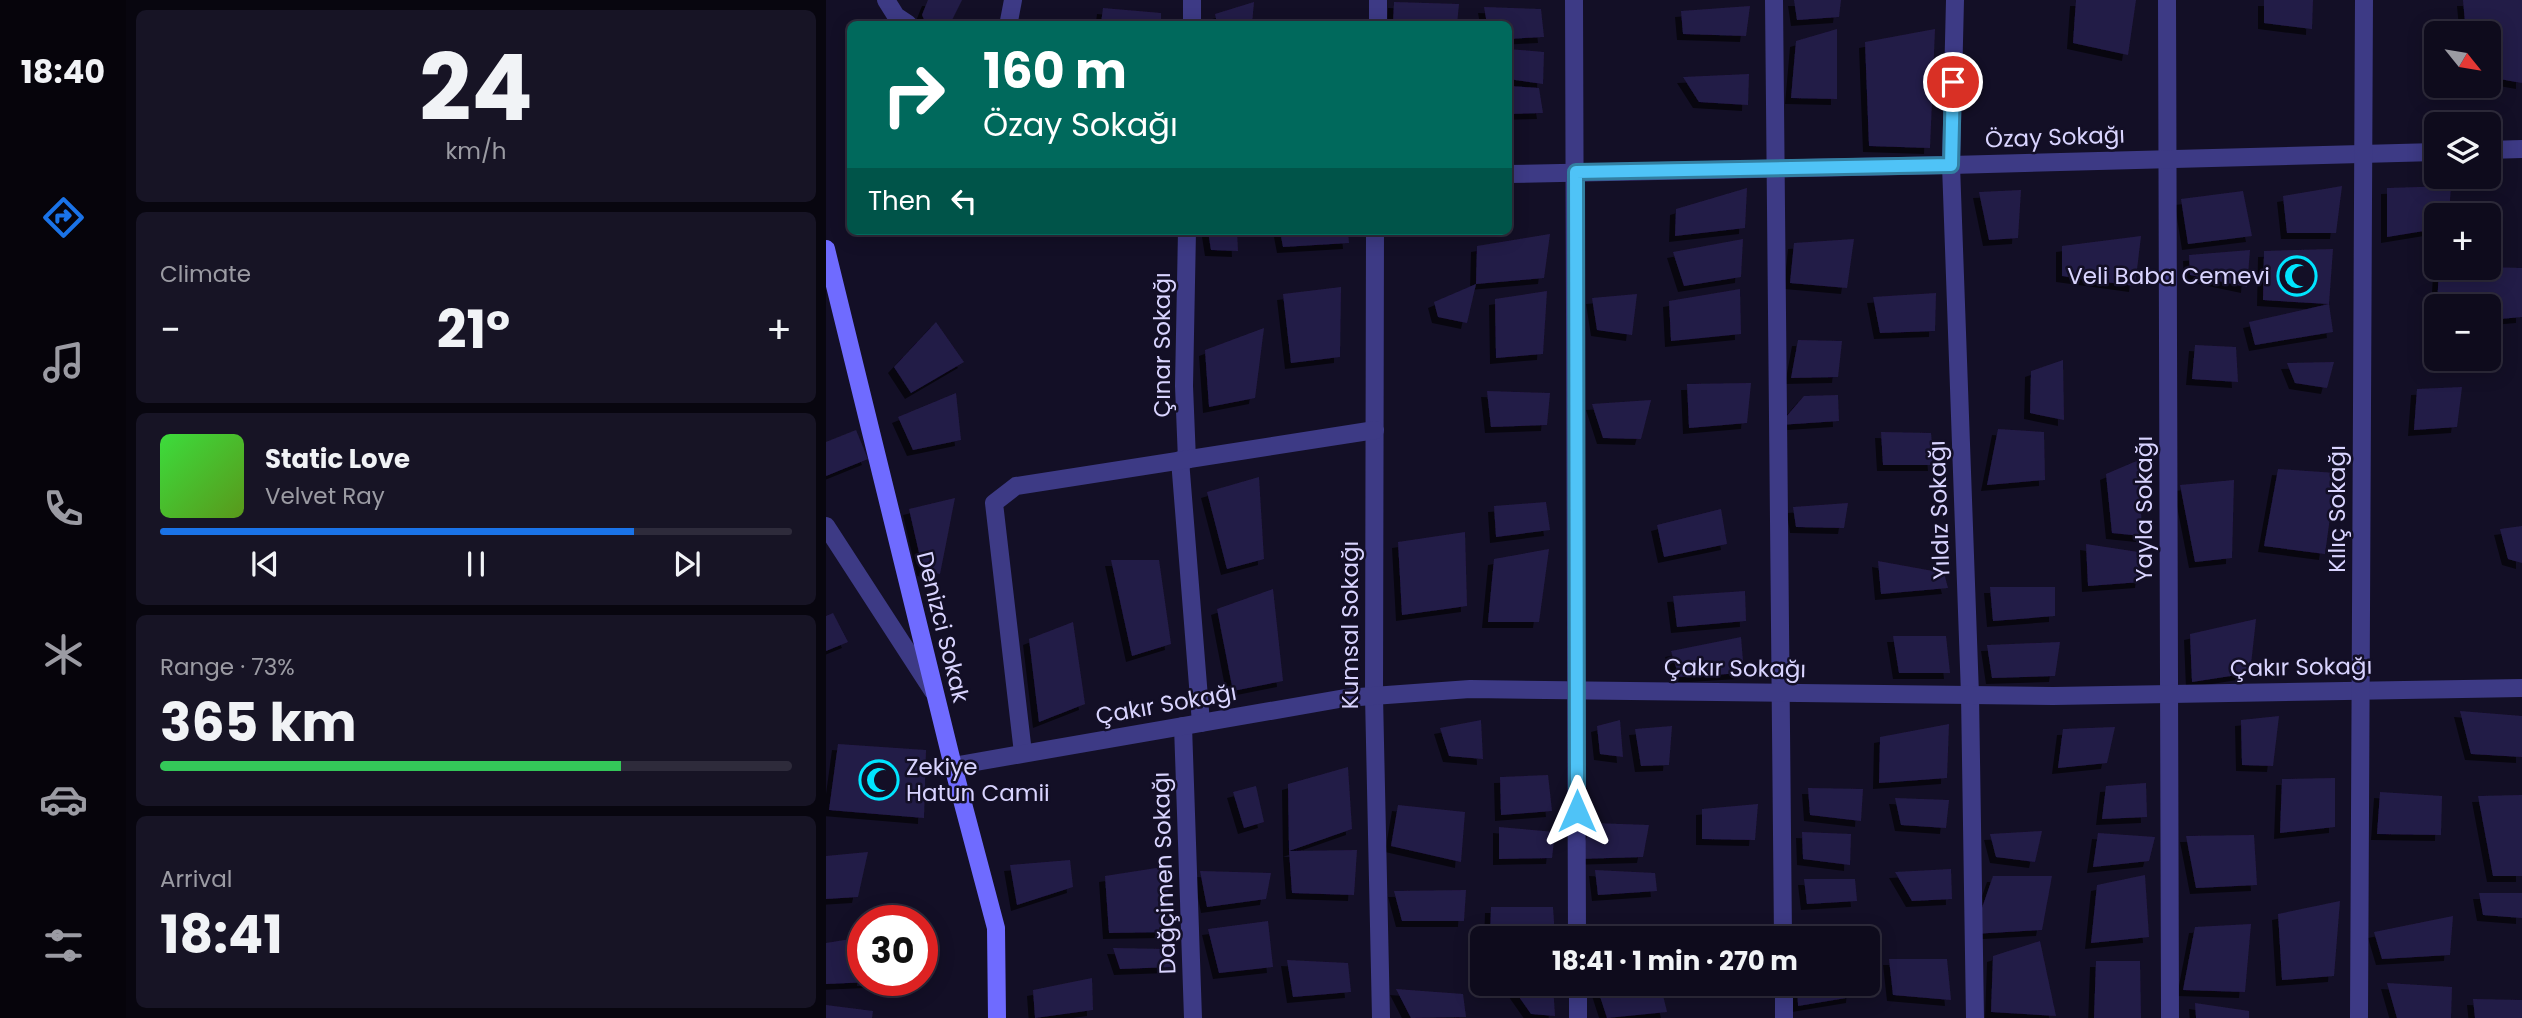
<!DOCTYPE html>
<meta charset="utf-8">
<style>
body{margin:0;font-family:Poppins,sans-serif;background:#171425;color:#f1f3f6;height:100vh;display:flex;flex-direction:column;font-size:26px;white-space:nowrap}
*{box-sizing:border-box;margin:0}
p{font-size:23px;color:#9b9ba3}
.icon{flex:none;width:38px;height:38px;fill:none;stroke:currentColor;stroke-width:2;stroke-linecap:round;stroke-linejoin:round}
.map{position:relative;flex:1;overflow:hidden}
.sheet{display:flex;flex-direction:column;gap:10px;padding:10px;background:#08060f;width:700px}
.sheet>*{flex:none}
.guide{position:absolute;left:21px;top:21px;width:665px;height:214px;border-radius:10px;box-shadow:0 4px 18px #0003,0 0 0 2px #2e2b3b;background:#00695c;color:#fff;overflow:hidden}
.needle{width:46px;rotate:120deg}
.tools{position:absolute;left:1598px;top:21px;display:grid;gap:14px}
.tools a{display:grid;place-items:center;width:77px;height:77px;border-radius:10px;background:#0e0b1c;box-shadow:0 4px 18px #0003,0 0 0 2px #2e2b3b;font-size:35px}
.speed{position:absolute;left:21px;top:905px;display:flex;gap:14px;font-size:35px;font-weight:700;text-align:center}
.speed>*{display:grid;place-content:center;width:91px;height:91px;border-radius:50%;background:#0e0b1c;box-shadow:0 4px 18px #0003,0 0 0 2px #2e2b3b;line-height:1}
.speed .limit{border:10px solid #d22;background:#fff;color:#111}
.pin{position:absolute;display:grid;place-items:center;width:60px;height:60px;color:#fff;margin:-30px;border:4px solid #fff;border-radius:50%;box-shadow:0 2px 7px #0007}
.me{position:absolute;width:77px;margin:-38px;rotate:0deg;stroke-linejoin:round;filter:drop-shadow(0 0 5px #0008)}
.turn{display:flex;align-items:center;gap:24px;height:147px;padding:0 21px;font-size:32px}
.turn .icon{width:91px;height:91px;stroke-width:2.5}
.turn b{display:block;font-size:49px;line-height:60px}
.then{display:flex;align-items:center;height:66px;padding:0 21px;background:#0003;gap:14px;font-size:26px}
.big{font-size:52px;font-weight:700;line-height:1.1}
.sheet .tile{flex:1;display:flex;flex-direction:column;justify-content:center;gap:10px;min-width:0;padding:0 24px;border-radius:10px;background:#171425}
.sheet .dial{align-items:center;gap:0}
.dial b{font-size:91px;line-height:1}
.song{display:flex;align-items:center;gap:21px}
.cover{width:84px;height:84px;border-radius:10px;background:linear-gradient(135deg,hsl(120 70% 55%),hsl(90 70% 35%))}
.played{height:7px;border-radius:4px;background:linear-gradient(90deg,#1a73e8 75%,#2e2b3b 75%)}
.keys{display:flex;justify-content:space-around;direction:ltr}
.heat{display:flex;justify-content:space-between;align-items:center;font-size:38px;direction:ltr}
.charge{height:10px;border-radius:5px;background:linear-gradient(90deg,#34c759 73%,#2e2b3b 0)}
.trip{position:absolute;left:644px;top:926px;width:410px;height:70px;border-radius:10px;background:#0e0b1c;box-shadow:0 4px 18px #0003,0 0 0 2px #2e2b3b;font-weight:700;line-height:70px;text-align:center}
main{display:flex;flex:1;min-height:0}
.tabs{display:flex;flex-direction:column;width:126px;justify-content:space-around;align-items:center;background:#06040b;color:#9b9ba3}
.tabs .icon{width:49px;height:49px}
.tabs .active{color:#1a73e8}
.tabs b{font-size:32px;color:#f1f3f6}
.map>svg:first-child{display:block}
</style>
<main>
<nav class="tabs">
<b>18:40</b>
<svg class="icon active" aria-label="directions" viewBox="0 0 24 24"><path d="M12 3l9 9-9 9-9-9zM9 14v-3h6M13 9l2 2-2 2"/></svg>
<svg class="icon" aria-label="music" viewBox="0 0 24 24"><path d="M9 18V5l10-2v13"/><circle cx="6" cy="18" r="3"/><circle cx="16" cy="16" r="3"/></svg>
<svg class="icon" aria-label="phone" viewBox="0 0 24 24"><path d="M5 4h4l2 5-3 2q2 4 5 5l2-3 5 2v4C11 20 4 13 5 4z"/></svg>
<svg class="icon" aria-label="climate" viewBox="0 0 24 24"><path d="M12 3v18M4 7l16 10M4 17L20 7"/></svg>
<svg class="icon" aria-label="car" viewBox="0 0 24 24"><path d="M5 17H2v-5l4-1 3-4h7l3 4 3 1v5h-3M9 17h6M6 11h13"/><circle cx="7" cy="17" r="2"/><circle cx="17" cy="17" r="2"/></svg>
<svg class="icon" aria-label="filters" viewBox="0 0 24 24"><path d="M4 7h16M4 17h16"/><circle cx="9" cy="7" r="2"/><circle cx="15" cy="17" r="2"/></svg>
</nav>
<section class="sheet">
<div class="tile dial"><b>24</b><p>km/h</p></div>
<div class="tile"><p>Climate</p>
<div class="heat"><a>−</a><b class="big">21°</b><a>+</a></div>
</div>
<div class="tile">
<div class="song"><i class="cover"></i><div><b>Static Love</b><p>Velvet Ray</p></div></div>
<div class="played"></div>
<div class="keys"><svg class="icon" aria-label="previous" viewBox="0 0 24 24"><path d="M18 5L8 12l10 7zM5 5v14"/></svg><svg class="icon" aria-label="pause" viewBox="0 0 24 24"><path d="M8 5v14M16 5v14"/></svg><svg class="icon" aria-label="next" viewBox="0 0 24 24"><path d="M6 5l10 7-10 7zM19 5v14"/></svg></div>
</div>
<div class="tile"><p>Range · 73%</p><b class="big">365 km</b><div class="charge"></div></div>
<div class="tile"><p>Arrival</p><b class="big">18:41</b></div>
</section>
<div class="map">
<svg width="1696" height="1018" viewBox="0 0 1696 1018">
<defs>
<filter id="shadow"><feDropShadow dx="-6" dy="6" stdDeviation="0" flood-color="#0009"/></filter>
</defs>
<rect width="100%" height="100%" fill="#130f26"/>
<g fill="#241b47" filter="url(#shadow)">
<path d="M102 0H136L124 24H100L96 15Z"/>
<path d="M968 0H1015L1013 17 971 20Z"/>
<path d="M1250 0H1310L1302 55 1247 43Z"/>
<path d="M1438 0H1487L1486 29 1438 23Z"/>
<path d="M1637 0H1696V83L1662 77V33H1640Z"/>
<path d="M428 2 426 24H391L389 14Z"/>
<path d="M568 2 633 4 631 24H567Z"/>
<path d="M924 6 920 36 857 34 855 11Z"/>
<path d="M658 7 715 9 718 37 682 39V24H661Z"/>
<path d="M277 8 335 13V24H275Z"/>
<path d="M1011 29V99L965 98 970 41Z"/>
<path d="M1109 29 1104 148 1043 146 1039 42Z"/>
<path d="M682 49 718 52 717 84 682 79Z"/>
<path d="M923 74 922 105 873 102 857 77Z"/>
<path d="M682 86 713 88 717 113 682 114Z"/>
<path d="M1516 186 1510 233H1461L1457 196Z"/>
<path d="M1625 186 1623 215H1610V229L1561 237V188Z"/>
<path d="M921 188 919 228 849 236 850 209Z"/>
<path d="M1195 190 1192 238 1163 240 1153 192Z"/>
<path d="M1417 191 1426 236 1362 244 1355 199Z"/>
<path d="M382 231H411L412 251 385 250Z"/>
<path d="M454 231H522L523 243 457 247Z"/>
<path d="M724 234 718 278 650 284 641 323 612 317 608 302 650 284 651 246Z"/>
<path d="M1315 236 1309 286 1236 276V246Z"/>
<path d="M917 239 915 277 858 286 847 252Z"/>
<path d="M1028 239 1021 288 964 283 968 243Z"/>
<path d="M1507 249 1503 304 1437 300 1438 251Z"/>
<path d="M1424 250 1421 287 1364 275 1363 255Z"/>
<path d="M1662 267 1696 268V317L1662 320V306H1611L1613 268Z"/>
<path d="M515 287 514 357 465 363 457 294Z"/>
<path d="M914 289 915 334 845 341 843 301Z"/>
<path d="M721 291 717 354 670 358 669 299Z"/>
<path d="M1110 293 1109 331 1054 333 1047 297Z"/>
<path d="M811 294 806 335 771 330 766 298Z"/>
<path d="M1503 304 1507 332 1429 345 1423 322Z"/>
<path d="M110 322 138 362 85 393 68 367Z"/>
<path d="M438 328 429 398 383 407 379 350Z"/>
<path d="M972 340 1016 341 1012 377 965 378Z"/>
<path d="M1369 345 1410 347 1412 382 1366 379Z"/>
<path d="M1237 360 1238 420 1204 413 1205 371Z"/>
<path d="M1508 362 1501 388 1469 383 1461 363Z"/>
<path d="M925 383 921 423 863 428 861 384Z"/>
<path d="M1636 387 1631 427 1588 430 1591 389Z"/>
<path d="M661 391 724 393 721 425 665 427Z"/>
<path d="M130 393 135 440 87 450 72 417Z"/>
<path d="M1012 395 1013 421 953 425 978 396Z"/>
<path d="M825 400 815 439 777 438 766 404Z"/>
<path d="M1172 429 1218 432 1219 480 1161 485Z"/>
<path d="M30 430 42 459 0 476V442Z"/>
<path d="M1055 432 1105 433 1108 465H1057Z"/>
<path d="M1313 460 1316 536 1286 533 1280 474Z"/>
<path d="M1452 469 1510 473 1499 554 1438 546Z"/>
<path d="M433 477 438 559 401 569 381 492Z"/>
<path d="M1408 480 1406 558 1369 562 1354 485Z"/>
<path d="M129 498 114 574 97 570 83 509Z"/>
<path d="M720 502 724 530 670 537 668 506Z"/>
<path d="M1022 503 1018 528 970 527 967 507Z"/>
<path d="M895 509 901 544 838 557 831 525Z"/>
<path d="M1696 526V563L1682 559 1674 529Z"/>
<path d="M639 532 641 606 576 615 572 542Z"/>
<path d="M1260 544 1319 553 1315 582 1262 586Z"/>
<path d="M723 549 713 622H662L668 559Z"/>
<path d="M285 560H333L345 644 306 656Z"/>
<path d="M1052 561 1118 573 1122 588 1055 594Z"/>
<path d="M1164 587H1229V616L1167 621Z"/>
<path d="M447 589 457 681 407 691 391 609Z"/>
<path d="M919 591 920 621 851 627 847 596Z"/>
<path d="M7 613 22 642 0 651V616Z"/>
<path d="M1430 619 1424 673 1366 682 1364 634Z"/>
<path d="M247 622 259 704 213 722 203 639Z"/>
<path d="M1067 636H1120L1124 673H1073Z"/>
<path d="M915 637 918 673 853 677 845 651Z"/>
<path d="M1234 642 1229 676 1166 678 1161 645Z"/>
<path d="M1634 711 1696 716V757L1645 754Z"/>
<path d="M1453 716 1447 766 1416 765 1415 720Z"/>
<path d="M655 720 657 759 623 756 614 728Z"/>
<path d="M794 720 797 757 774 754 771 726Z"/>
<path d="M1123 724 1121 778 1053 783 1054 737Z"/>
<path d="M846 726 843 765 815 766 809 729Z"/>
<path d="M1289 727 1281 763 1232 768 1237 729Z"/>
<path d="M12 744 100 750 98 818 3 810Z"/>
<path d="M522 767 526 829 463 851 462 784Z"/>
<path d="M722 775 726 811 675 815 674 777Z"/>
<path d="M1509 778V827L1454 833 1456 779Z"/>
<path d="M1320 783 1321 817 1276 819 1280 786Z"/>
<path d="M430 786 438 822 418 828 407 792Z"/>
<path d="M982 788 1037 789 1035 821 984 815Z"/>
<path d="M1554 792 1616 796 1615 835 1551 834Z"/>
<path d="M1696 795V876H1667L1652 796Z"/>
<path d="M1069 798 1123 800 1120 828 1075 825Z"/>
<path d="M932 804 929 840 876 839V809Z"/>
<path d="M572 805 639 812 635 862 565 846Z"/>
<path d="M767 823 823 825 817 857 751 859Z"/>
<path d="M673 827 729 832 726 858 673 859Z"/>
<path d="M1216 831 1209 862 1170 857 1164 834Z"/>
<path d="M976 832 1025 834 1024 865 977 859Z"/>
<path d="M1272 833 1329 837 1323 861 1267 867Z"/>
<path d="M1428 835 1431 885 1370 888 1360 836Z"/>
<path d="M531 850 528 895 466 893 463 851Z"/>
<path d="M42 852 32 897 0 899V856Z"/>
<path d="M244 860 247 887 191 905 184 865Z"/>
<path d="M343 866 341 932 283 933 279 876Z"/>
<path d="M1125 869 1126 899 1086 901 1069 872Z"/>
<path d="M769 870 829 873 831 891 772 895Z"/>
<path d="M374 871 445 873 440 899 381 907Z"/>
<path d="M1319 875 1323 937 1265 943 1271 885Z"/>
<path d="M1167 876H1226L1216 930 1147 934Z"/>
<path d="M978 879H1029L1031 901 981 904Z"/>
<path d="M640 890 638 921H576L568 891Z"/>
<path d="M1653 893H1696V918L1657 915Z"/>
<path d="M1514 901 1508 976 1456 980 1452 914Z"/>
<path d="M665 907H727L729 937 664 936Z"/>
<path d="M1627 916 1624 955 1556 959 1548 932Z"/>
<path d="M442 921 447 967 393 973 382 929Z"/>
<path d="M1425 924 1419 992 1357 990 1369 927Z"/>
<path d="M935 926 934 938H858L859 930Z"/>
<path d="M37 937V980H45V982L0 984V943Z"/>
<path d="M1214 941 1230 1016 1165 1012 1167 956Z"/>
<path d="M287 948 340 949 346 967 294 969Z"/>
<path d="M1063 959H1121L1125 1000 1067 995Z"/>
<path d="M461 960 522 963 525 992 467 997Z"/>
<path d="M1270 961H1314L1315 1018H1268Z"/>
<path d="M266 978 267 1010 209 1018 207 990Z"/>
<path d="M1561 983 1626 987 1625 1018H1571Z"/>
<path d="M684 984H727L729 1016 705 1014Z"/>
<path d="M971 984H1027L1026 997 972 1006Z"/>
<path d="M570 989 637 994 640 1017 585 1018Z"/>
<path d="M772 990 836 991 841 1012 781 1018Z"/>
<path d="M1647 999 1696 1000V1018H1649Z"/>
<path d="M1369 1003 1423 1011V1018H1370Z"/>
<path d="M0 1005 47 1011 46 1018H0Z"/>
</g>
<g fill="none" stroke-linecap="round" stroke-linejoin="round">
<g stroke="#3d3a85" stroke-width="18">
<path d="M60 0 70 16 82 24"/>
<path d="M748 0 751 938"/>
<path d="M948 0 957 938"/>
<path d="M1129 0 1125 165 1144 695 1149 1018"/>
<path d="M1341 0 1344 1018"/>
<path d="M183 21 187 0"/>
<path d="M366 24V0"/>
<path d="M552 24V0"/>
<path d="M1662 150 1696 149"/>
<path d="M682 174 1125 165 1610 152"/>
<path d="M361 231 358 386 361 460"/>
<path d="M549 231 548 696 555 1018"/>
<path d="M354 460 375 723"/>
<path d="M0 526 107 691"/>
<path d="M357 726 367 1018"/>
<path d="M197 753 168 503 190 486 549 430"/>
<path d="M127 766 519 698 644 689 1227 696 1696 688"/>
<path d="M752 984V1018"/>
<path d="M958 984V1018"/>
<path d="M1533 1018 1538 0"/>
</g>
<path stroke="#6f6bff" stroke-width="18" d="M0 249 127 766 170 928 171 1018"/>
</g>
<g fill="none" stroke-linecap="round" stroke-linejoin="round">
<g stroke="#337fa1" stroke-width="18">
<path id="route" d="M751 811 750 172 1125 165 1127 82"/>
</g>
<use href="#route" stroke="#4fc3f7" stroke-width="12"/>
</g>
<defs>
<g id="mosque-ring" transform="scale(2.0125)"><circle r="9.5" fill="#130f26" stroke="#00e5ff" stroke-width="1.5"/><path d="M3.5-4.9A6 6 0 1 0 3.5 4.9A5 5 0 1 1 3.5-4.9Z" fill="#00e5ff"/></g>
</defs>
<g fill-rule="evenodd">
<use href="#mosque-ring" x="1471" y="276"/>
<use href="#mosque-ring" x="53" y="780"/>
</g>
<g text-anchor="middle" stroke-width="5" stroke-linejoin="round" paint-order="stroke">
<g font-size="23" fill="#d9d4ff" stroke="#130f26">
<text transform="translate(1229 137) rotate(-2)" y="8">Özay Sokağı</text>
<text transform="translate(336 345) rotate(-90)" y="8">Çınar Sokağı</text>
<text transform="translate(1318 509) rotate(-90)" y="8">Yayla Sokağı</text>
<text transform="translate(1511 509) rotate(-90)" y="8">Kılıç Sokağı</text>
<text transform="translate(1113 510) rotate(-92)" y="8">Yıldız Sokağı</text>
<text transform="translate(524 625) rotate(-90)" y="8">Kumsal Sokağı</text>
<text transform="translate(117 627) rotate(76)" y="8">Denizci Sokak</text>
<text transform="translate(1475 667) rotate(-1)" y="8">Çakır Sokağı</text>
<text transform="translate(909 668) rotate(1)" y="8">Çakır Sokağı</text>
<text transform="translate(340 704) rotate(-10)" y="8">Çakır Sokağı</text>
<text transform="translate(338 873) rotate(-92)" y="8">Dağçimen Sokağı</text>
</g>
<g font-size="23" fill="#d9d4ff" stroke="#130f26" text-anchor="end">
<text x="1444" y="284">Veli Baba Cemevi</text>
<text x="80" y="775" text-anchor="start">Zekiye<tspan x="80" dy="26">Hatun Camii</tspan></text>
</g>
</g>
</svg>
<div class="tools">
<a><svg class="needle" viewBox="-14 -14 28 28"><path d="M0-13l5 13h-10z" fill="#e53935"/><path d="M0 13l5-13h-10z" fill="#9b9ba3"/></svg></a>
<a><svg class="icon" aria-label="layers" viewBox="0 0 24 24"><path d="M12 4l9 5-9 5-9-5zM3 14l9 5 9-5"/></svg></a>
<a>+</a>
<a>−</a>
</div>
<div class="speed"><div class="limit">30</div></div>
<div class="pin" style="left:1127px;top:82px;background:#d93025"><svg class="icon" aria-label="arrive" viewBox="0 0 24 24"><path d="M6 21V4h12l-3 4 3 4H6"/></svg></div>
<svg class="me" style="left:751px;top:811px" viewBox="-20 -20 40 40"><path d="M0-17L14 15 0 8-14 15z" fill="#4fc3f7" stroke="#fff" stroke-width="4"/></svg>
<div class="trip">18:41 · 1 min · 270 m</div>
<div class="guide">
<div class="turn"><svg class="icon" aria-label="right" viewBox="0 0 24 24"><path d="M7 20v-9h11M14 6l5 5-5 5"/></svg><div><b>160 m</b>Özay Sokağı</div></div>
<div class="then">Then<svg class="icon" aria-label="left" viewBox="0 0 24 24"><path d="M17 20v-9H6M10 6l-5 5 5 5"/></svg></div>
</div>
</div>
</main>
